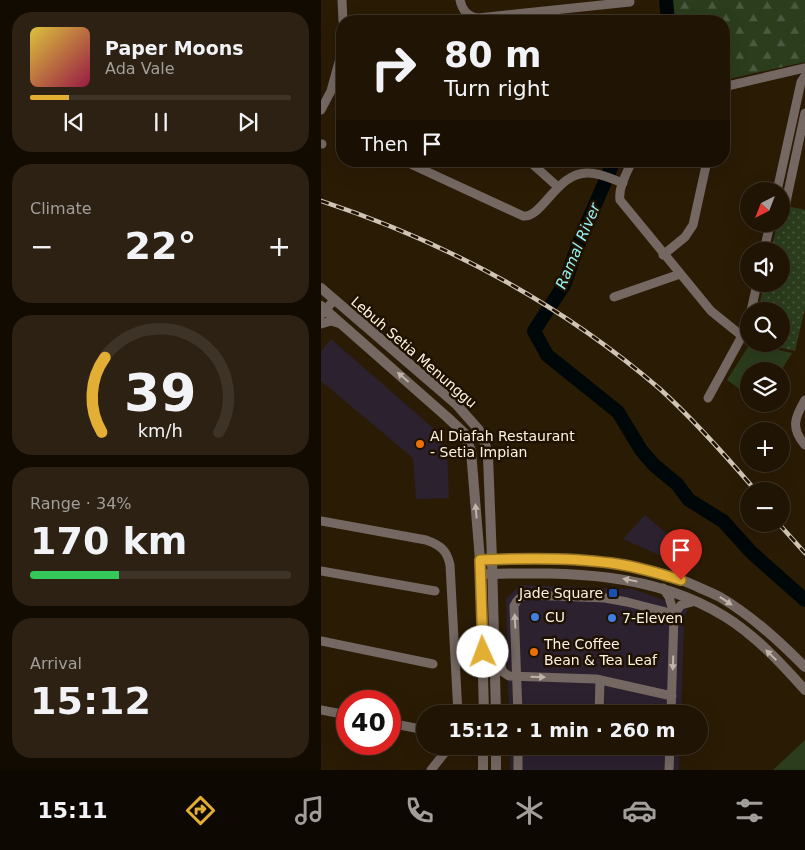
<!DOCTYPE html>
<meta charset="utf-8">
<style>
body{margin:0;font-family:"DejaVu Sans",sans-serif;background:#2d2113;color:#f1f3f6;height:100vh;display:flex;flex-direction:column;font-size:19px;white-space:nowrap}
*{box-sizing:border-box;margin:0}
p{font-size:16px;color:#a29e9a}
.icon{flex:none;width:28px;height:28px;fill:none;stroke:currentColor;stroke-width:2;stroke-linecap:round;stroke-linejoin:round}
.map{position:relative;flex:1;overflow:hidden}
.drawer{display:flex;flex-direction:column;gap:12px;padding:12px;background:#120b02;width:321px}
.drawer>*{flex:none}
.hud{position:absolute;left:15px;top:15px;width:394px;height:152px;border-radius:20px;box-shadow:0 5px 20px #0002,0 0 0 1px #3d3326;background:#201404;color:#f1f3f6;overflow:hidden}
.needle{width:32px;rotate:222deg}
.buttons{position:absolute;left:419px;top:182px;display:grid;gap:10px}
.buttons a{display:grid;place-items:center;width:50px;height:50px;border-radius:50%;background:#201404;box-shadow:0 5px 20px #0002,0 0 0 1px #3d3326;font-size:25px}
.speed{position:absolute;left:15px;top:690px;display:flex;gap:10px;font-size:25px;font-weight:700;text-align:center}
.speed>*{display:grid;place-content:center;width:65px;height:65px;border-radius:50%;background:#201404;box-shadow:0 5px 20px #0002,0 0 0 1px #3d3326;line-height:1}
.speed .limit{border:8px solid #d22;background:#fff;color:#111}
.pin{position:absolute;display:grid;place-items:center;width:42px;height:42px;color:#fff;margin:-51px -21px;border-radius:50% 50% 50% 0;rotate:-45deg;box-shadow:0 0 5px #0007}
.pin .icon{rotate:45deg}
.me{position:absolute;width:55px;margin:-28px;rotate:358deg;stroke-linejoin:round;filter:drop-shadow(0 0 4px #0008)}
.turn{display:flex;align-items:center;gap:18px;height:105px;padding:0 25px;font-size:22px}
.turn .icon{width:65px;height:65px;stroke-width:2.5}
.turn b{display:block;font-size:35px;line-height:42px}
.then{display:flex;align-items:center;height:48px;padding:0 25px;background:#0003;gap:10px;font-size:19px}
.big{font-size:38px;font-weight:800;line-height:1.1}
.drawer .card{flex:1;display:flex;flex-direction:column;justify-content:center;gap:8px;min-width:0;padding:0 18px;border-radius:20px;background:#2d2113}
.drawer .dial{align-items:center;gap:0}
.dial svg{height:130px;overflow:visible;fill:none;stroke:#3d3326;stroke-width:7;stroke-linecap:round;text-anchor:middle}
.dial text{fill:#f1f3f6;stroke:none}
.song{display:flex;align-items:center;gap:15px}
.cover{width:60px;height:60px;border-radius:8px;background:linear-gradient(135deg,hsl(50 70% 55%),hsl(340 70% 35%))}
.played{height:5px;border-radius:2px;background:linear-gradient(90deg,#e2ae34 15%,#3d3326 15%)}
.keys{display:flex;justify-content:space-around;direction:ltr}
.heat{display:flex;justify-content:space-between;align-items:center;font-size:28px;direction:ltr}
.charge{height:8px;border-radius:4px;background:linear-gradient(90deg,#34c759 34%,#3d3326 0)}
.trip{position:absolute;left:95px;top:705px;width:292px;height:50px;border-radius:25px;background:#201404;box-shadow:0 5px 20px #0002,0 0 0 1px #3d3326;font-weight:800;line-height:50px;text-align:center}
.menu{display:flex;height:80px;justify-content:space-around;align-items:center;background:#0d0802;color:#a29e9a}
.menu .icon{width:35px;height:35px}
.menu .selected{color:#e2ae34}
.menu b{font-size:22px;color:#f1f3f6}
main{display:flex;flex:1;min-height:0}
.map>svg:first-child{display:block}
</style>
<main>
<section class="drawer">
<div class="card">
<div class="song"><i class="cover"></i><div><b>Paper Moons</b><p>Ada Vale</p></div></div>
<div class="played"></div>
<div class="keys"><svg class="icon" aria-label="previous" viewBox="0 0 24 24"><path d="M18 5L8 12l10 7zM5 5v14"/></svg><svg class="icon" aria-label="pause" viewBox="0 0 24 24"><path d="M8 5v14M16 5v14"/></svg><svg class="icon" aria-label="next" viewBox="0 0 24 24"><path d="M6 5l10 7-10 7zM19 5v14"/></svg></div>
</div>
<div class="card"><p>Climate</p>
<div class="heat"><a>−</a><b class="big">22°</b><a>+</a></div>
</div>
<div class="card dial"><svg viewBox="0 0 100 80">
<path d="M14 69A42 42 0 1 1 86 69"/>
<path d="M14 69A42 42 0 0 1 16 23" stroke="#e2ae34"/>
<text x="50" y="56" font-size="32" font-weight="700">39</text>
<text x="50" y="72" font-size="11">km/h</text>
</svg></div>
<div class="card"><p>Range · 34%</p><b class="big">170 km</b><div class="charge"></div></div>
<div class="card"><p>Arrival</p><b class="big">15:12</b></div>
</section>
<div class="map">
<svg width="484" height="770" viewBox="0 0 484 770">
<defs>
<pattern id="grass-dots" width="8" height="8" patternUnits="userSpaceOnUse" patternTransform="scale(1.25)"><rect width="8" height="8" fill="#2b3d1d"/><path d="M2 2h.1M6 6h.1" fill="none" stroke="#4b5a3e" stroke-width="1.8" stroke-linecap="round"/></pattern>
<pattern id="forest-firs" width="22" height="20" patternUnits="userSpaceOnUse" patternTransform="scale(1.25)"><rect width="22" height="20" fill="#2b3d1d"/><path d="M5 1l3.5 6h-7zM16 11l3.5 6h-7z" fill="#4b5a3e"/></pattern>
</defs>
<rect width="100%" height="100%" fill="#2a1b05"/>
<g fill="#2c212f">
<path d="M10 339 120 435 126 452 128 498 95 499 92 458 0 381V351Z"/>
<path d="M324 515 357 543 345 558 302 539Z"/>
<path d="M199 585 312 589 367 609 360 624 363 628 360 714H188L185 599Z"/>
<path d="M189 746H359L358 770H189Z"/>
</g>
<path fill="url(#grass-dots)" d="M461 205 484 210V308L474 351 443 344H460V311H437L443 284H460V251H450L456 224H460Z"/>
<path fill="url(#forest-firs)" d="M351 0H484V62L403 80 402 21H353Z"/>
<g fill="#2b3d1d">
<path d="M429 344 471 353 460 371H428L427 395 406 380Z"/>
<path d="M484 740V770H452Z"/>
</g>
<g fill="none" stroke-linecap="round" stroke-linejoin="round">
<g stroke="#000708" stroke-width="14">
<path d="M345 0 347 21"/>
<path d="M293 161 260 237 243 285 213 331 226 355 297 412 320 450 333 465 356 484 368 500 402 521 430 552 484 600"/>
</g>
<g stroke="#756862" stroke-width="9">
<path d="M21 0 22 21"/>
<path d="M139 0C141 10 146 16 157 18L309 2"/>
<path d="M402 87 484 68"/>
<path d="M0 110 10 91 21 51"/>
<path d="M0 144H1"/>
<path d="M83 161 202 216C222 218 236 171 268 173 279 173 291 179 302 183"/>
<path d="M208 161 237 187"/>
<path d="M311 161C306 173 297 187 299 200L390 311 421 336"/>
<path d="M456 191 480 82 484 76"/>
<path d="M465 202 484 113"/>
<path d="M443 251 449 224"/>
<path d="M342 255 364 237 372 225 386 161"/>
<path d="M293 297 359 274"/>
<path d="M430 311 436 284"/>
<path d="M0 315 13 300"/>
<path d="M0 324 10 321 20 324"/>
<path d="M387 398 421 336 428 319"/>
<path d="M484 400C474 417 469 428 484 445"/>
<path d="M0 521 105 540C119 545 126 550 129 565L137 714"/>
<path d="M0 571 114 591"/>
<path d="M342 588 348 597 353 614 350 714"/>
<path d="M353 614 360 605 375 601"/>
<path d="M0 641 112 664"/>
<path d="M176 653 182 672 188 676 275 679 351 696"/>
<path d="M0 710 26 715"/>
<path d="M197 714 193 606C196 599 199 597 206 595L284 598 306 602 353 614"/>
<path d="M278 714 279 680"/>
<path d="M69 723 104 730"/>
<path d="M175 752 197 748 349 751"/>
<path d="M110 770 129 746"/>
<path d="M197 770V746"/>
<path d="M348 770 349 746"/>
</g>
<g stroke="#756862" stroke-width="10">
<path d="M0 288 135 404 158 430 164 444 167 456 171 560 175 714"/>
<path d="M0 306 126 417 143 433 150 451 159 560 163 714"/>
<path d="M165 560C235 557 310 557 375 586 383 590 392 593 399 597 431 616 458 641 484 667"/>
<path d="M167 574C248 572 331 572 403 616 434 635 460 663 484 690"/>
<path d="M175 746V770"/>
<path d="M162 770V746"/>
</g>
<g stroke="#d0c5b5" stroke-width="4.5">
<g id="rail">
<path d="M0 201C124 242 239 303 339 389 373 420 405 456 435 491"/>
<path d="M458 524 484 553"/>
</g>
</g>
<use href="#rail" stroke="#201200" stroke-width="2.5" stroke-dasharray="8" stroke-linecap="butt"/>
</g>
<defs><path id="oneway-solid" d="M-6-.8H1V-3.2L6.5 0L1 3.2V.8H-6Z" transform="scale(1.25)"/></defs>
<g fill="#c0b4aa">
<use href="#oneway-solid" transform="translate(82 377) rotate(-139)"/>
<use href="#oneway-solid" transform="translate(155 511) rotate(-95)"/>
<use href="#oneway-solid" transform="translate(309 580) rotate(-169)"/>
<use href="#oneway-solid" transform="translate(405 601) rotate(34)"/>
<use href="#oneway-solid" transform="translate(194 621) rotate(-93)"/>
<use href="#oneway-solid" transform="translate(450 655) rotate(-136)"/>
<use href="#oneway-solid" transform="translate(352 663) rotate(92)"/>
<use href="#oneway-solid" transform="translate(217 677) rotate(2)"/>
</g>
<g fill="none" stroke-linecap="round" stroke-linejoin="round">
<g stroke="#937122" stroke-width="12">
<path id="route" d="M162 652 159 560C202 558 247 557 290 563 314 566 337 573 360 580"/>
</g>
<use href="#route" stroke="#e2ae34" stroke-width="9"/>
</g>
<g fill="#e8710a" stroke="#201200" stroke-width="2">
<circle cx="99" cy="444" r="5"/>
<circle cx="213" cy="652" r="5"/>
</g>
<rect fill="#1a4fb4" stroke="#201200" stroke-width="2" x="287" y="588" width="10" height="10" rx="2.5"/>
<g fill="#3f7fe0" stroke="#201200" stroke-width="2">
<circle cx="214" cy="617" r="5"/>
<circle cx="291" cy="618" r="5"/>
</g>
<g text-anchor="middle" stroke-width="5" stroke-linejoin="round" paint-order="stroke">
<g font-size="14" fill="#fdf3e5" stroke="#201200">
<text transform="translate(93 352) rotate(41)" y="5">Lebuh Setia Menunggu</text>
</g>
<g font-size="14" fill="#fdf3e5" stroke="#201200" text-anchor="start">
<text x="109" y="441">Al Diafah Restaurant<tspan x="109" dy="16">- Setia Impian</tspan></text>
<text x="282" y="598" text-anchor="end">Jade Square</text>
<text x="224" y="622">CU</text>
<text x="301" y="623">7-Eleven</text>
<text x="223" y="649">The Coffee<tspan x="223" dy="16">Bean &amp; Tea Leaf</tspan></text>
</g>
<g font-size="15" font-style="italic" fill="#95f1f4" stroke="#201200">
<text transform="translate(257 246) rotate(-67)" y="5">Ramal River</text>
</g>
</g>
</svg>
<div class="buttons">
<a><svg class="needle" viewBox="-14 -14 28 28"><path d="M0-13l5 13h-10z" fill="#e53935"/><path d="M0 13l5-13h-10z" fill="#a29e9a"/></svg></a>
<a><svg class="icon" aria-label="sound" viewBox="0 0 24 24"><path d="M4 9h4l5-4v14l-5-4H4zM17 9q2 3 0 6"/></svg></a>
<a><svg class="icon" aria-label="search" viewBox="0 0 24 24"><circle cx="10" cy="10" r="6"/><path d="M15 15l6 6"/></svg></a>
<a><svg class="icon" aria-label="layers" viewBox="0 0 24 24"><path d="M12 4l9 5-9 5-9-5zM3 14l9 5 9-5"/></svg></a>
<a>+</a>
<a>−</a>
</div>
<div class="speed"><div class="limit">40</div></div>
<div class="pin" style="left:360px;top:580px;background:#d93025"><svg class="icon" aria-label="arrive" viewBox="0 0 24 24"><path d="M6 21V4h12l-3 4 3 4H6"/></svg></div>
<svg class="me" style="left:162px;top:652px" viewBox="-20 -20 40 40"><circle r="19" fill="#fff"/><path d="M0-13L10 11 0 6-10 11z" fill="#e2ae34"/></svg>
<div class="trip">15:12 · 1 min · 260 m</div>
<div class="hud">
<div class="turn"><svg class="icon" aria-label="right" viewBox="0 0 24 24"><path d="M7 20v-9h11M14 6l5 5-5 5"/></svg><div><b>80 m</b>Turn right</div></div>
<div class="then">Then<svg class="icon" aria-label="arrive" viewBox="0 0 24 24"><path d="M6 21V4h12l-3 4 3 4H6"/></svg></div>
</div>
</div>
</main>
<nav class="menu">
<b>15:11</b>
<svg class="icon selected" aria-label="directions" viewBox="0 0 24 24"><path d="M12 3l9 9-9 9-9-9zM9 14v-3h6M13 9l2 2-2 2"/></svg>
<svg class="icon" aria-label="music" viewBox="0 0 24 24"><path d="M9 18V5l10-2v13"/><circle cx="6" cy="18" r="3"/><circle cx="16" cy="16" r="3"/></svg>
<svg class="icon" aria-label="phone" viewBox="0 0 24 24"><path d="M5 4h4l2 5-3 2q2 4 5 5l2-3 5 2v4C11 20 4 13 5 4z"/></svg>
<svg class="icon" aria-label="climate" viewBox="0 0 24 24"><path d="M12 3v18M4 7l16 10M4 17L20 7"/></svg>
<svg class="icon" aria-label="car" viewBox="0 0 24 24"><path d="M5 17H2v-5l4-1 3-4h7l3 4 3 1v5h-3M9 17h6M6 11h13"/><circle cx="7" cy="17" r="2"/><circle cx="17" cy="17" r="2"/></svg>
<svg class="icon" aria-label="filters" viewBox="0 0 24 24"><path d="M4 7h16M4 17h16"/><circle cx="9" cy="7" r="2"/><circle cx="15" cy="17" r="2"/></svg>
</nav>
